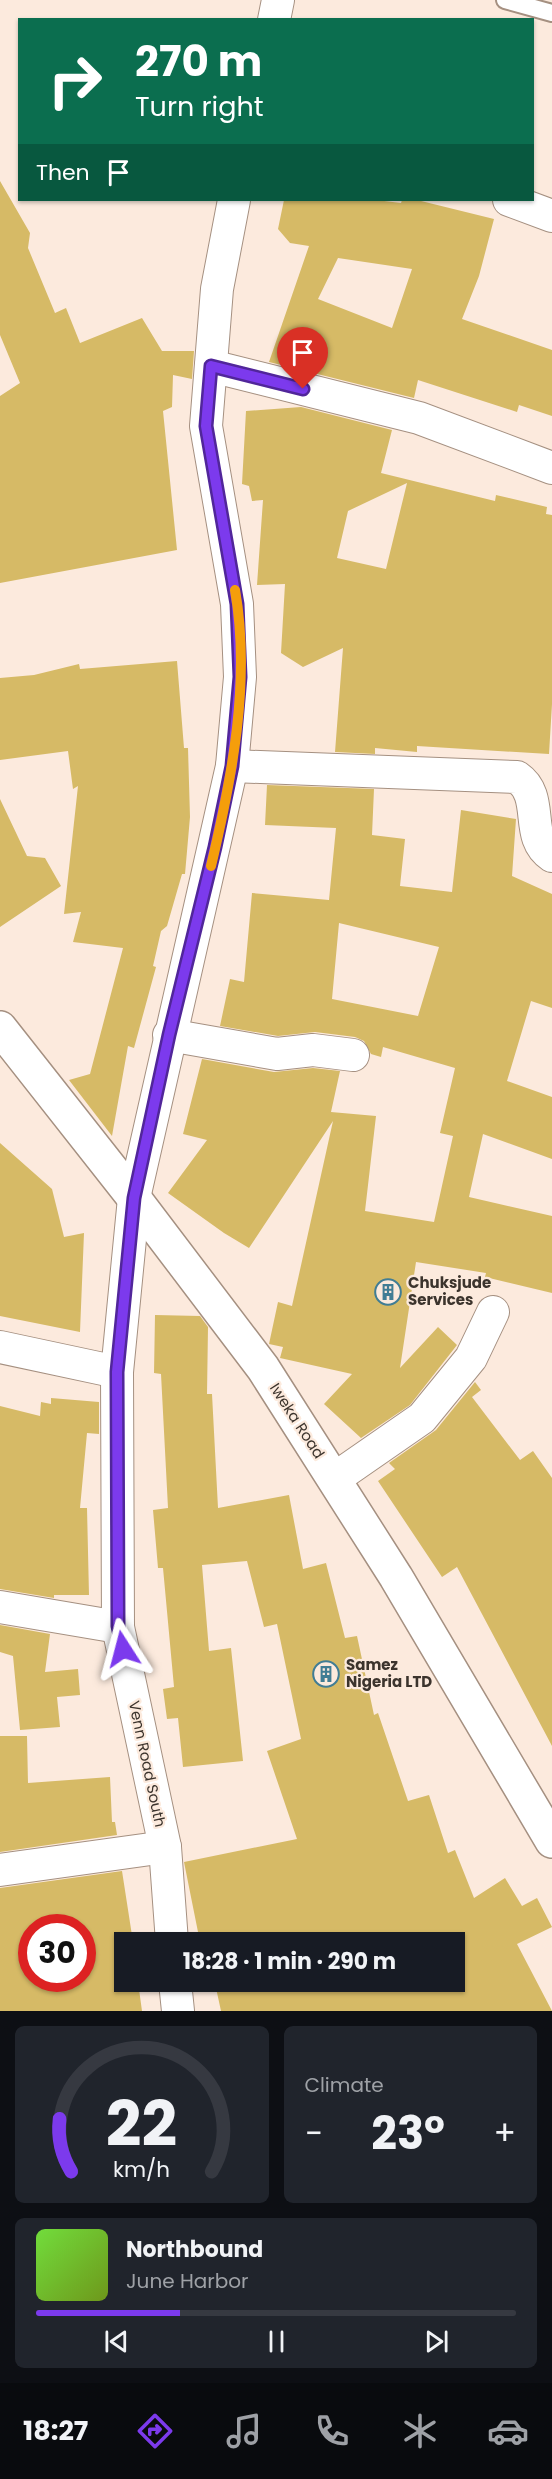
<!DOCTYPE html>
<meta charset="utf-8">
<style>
body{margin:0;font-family:Poppins,sans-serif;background:#20242c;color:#f1f3f6;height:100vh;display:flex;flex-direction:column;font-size:22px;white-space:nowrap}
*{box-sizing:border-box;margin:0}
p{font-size:20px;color:#9ea1a6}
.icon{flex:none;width:33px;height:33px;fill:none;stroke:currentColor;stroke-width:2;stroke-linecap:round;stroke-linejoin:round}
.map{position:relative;height:2011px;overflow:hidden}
.drawer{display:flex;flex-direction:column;gap:15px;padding:15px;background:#0d0f14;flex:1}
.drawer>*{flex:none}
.hud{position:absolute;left:18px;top:18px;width:516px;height:183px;border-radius:0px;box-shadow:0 2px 4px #0004;background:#0b6e4f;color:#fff;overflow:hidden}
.speed{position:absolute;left:18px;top:1914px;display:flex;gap:12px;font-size:30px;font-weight:700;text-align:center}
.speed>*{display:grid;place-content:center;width:78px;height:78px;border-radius:50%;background:#171b24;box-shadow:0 2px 4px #0004;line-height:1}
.speed .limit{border:9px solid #d22;background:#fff;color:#111}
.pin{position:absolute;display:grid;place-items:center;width:51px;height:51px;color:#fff;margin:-62px -26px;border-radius:50% 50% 50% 0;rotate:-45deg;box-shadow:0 0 6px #0007}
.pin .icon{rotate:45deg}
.me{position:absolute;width:66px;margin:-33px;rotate:351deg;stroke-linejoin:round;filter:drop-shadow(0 0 4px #0008)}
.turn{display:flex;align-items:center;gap:21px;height:126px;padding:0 18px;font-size:27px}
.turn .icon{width:78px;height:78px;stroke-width:2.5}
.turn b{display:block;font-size:42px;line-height:51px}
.then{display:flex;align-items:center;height:57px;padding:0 18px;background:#0003;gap:12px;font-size:22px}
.big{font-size:45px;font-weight:700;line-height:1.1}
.drawer .tile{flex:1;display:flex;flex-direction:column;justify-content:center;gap:9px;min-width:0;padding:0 21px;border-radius:9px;background:#20242c}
.drawer .dial{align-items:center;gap:0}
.dial svg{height:156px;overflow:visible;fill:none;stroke:#363941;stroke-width:7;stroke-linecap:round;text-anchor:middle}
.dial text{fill:#f1f3f6;stroke:none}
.song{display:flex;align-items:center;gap:18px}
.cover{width:72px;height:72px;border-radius:9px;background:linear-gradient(135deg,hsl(100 70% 55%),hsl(80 70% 35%))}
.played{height:6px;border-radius:3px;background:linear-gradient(90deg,#7c3aed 30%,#363941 30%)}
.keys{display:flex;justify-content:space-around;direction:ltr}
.heat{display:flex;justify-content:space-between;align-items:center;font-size:33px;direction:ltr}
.drawer .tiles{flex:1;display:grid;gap:15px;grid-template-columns:1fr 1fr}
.tile:last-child{grid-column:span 2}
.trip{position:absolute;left:114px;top:1932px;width:351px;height:60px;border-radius:0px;background:#171b24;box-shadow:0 2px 4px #0004;font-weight:700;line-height:60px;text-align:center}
.tabs{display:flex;height:96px;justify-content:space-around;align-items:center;background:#090b0e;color:#9ea1a6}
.tabs .icon{width:42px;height:42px}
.tabs .selected{color:#7c3aed}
.tabs b{font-size:27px;color:#f1f3f6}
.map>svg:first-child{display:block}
</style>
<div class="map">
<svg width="552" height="2011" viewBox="0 0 552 2011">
<rect width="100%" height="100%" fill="#fceadd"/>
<g fill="#d6ba66" fill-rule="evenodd">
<path d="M0 181 30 233 28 248 55 313 66 308 80 343 142 318 162 351H194L192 379 173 375 172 407 163 411 177 550 0 583V396L20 383 0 335Z"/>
<path d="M284 200H376L401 203 402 200H417L494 219 479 276 462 319 552 350V416L519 405 517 412 418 380 414 398 269 362 309 246 290 243 278 229ZM338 258 412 269 392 328 318 299Z"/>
<path d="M301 407 392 430 381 473 495 501 496 495 547 507 546 514 552 515V704L549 754 417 746V752L375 748V754L335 752 343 648 303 667 281 653 285 584 257 585 263 500 252 501 249 486 242 484 246 411ZM407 483 386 569 337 558 348 511Z"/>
<path d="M177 661 184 748H188L190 817 185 874H182L167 926 161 931 153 966 156 967 134 1048 128 1046 112 1136 69 1080 90 1074 123 948 73 942 81 912 64 914 78 786 73 789 68 751 0 760V678L34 675 79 664 80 669Z"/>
<path d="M267 785 374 789 372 835 405 839 400 886 452 892 461 810 516 819 512 876 552 894V1008L531 1001 507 1081 552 1097V1159L483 1134 469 1197 552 1216V1293L485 1277 486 1273 416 1262 400 1368 438 1327 457 1345 410 1405 361 1438 324 1404 352 1374 280 1358 283 1347 269 1344 278 1302 292 1306 333 1121 249 1248 224 1233 168 1193 207 1140 183 1134 202 1059 274 1072 313 1068 340 1071 331 1112 376 1116 365 1211 434 1222 453 1136 440 1133 455 1068 383 1047 381 1057 371 1054 364 1041 355 1037 315 1032 278 1036 220 1026 230 979 244 982 252 893 329 900 336 828 265 825ZM339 923 439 947 418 1016 332 999Z"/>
<path d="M0 799 27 856 45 858 61 886 0 927Z"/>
<path d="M0 1143 52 1189 64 1237 84 1233 80 1332 0 1316Z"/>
<path d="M155 1315 200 1316 208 1327 207 1394H212L218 1508 289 1495 303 1569 326 1563 345 1638 357 1636 374 1715 378 1713 408 1801 429 1795 448 1853 455 1850 474 1898 505 1878 522 1906 537 1898 552 1927 517 1944 552 2011H221L216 1988 210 1989 208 1982H454V1942H200L184 1862 297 1839 267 1751 301 1739 277 1624 264 1627 247 1561 202 1565 209 1651 231 1648 243 1761 183 1767 178 1718 167 1719 163 1689 174 1687 163 1568H158L153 1510 168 1508 161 1374 154 1373Z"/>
<path d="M475 1382 481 1390 472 1397 520 1460 533 1451 552 1478V1746L457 1567 442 1577 378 1481 395 1469 389 1463 436 1430Z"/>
<path d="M51 1398 99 1402V1434L87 1433 80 1508H87L89 1595H54V1598L0 1589V1406L40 1416 41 1402 51 1404Z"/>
<path d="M0 1625 50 1634 45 1672 78 1669 80 1695 57 1697 60 1727 20 1730 13 1656 0 1652Z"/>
<path d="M0 1736H27L28 1783 110 1777 112 1822H115L117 1835 0 1852Z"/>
<path d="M122 1871 133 1942H124V1982H138L142 2011H0V1888ZM32 1928H82V1978H32Z"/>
</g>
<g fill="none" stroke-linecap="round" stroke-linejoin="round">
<g stroke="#a59081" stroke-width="20">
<path id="service" d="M505 0 552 13"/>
</g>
<g stroke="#a59081" stroke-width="34">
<g id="minor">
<path d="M274 20 278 0"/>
<path d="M509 200 552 216"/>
<path d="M211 366 419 418 552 468"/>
<path d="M232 766 517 777C546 797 523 837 552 856"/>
<path d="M169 1035 277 1054 313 1050 353 1055"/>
<path d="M0 1347 117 1372"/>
<path d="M334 1479 422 1418 471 1358 493 1312"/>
<path d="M0 1607 118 1627"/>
<path d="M0 1870 165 1847"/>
<path d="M172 1942 165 1847 118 1627 117 1372 134 1198 232 766 240 677 237 604 206 426 217 289 234 200"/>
<path d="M175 1982 178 2011"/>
</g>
</g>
<g stroke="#a59081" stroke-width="36">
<path id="secondary" d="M0 1028 134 1198 263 1368 396 1577 552 1841"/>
</g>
<use href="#service" stroke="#fff" stroke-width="16"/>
<use href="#minor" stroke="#fff" stroke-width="32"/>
<use href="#secondary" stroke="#fff" stroke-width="33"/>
</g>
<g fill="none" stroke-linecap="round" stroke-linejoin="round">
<g stroke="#51269a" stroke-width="15">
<path id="route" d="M123 1649 118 1626 117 1372 134 1198 169 1035 215 847 232 766 240 677 237 604 206 426 211 366 303 389"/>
</g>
<use href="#route" stroke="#7c3aed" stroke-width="10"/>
<path stroke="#f59e0b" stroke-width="10" d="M211 866C232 778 251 680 235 590"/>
</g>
<defs>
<g id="building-ring" transform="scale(1.35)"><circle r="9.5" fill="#fceadd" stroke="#417d94" stroke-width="1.5"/><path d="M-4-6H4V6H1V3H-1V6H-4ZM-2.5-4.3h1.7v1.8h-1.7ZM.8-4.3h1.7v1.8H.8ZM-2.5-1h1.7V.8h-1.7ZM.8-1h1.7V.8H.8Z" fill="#417d94"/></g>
</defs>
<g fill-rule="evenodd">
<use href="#building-ring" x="388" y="1292"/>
<use href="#building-ring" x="326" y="1674"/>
</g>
<g text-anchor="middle" stroke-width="4.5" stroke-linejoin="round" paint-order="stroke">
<g font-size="15" font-weight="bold" fill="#3c342d" stroke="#fceadd" text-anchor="start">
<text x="408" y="1288">Chuksjude<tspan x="408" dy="17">Services</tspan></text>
<text x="346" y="1670">Samez<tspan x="346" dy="17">Nigeria LTD</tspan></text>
</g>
<g font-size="15" fill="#3c342d" stroke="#fceadd">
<text transform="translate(297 1421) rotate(57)" y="5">Iweka Road</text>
<text transform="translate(147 1764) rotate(78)" y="5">Venn Road South</text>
</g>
</g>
</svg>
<div class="speed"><div class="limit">30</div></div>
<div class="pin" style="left:303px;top:389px;background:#d93025"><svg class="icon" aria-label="arrive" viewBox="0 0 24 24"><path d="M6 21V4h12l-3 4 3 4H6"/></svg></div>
<svg class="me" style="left:123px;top:1649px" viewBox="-20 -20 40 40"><path d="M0-17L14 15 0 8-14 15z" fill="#7c3aed" stroke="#fff" stroke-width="4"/></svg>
<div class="trip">18:28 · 1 min · 290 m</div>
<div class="hud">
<div class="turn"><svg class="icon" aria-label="right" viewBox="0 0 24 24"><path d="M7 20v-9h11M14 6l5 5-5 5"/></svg><div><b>270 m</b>Turn right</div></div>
<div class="then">Then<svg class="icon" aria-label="arrive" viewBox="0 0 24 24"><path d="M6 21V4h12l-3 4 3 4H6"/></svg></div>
</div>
</div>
<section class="drawer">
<div class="tiles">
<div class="tile dial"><svg viewBox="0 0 100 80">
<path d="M14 69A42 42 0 1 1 86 69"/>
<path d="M14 69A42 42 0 0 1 8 42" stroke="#7c3aed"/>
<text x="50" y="56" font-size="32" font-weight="700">22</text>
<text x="50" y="72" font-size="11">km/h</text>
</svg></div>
<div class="tile"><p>Climate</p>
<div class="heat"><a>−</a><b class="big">23°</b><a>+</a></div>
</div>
<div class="tile">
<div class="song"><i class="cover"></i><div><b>Northbound</b><p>June Harbor</p></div></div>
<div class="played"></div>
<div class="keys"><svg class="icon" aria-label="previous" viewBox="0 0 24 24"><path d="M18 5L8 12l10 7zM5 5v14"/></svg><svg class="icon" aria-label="pause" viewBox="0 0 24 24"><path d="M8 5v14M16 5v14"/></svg><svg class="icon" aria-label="next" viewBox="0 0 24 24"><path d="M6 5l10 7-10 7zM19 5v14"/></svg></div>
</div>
</div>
</section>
<nav class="tabs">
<b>18:27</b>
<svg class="icon selected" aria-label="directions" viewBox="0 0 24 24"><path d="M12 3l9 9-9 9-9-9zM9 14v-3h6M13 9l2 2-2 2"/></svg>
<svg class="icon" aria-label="music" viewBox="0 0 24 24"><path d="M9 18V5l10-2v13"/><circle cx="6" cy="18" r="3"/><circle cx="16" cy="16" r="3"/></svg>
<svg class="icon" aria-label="phone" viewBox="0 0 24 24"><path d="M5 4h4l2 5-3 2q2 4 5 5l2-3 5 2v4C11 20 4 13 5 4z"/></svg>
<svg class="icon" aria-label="climate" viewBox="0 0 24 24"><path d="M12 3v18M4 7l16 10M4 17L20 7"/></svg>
<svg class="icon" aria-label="car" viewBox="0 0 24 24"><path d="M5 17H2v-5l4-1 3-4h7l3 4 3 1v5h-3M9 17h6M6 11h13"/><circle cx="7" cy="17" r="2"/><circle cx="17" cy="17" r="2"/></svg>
</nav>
